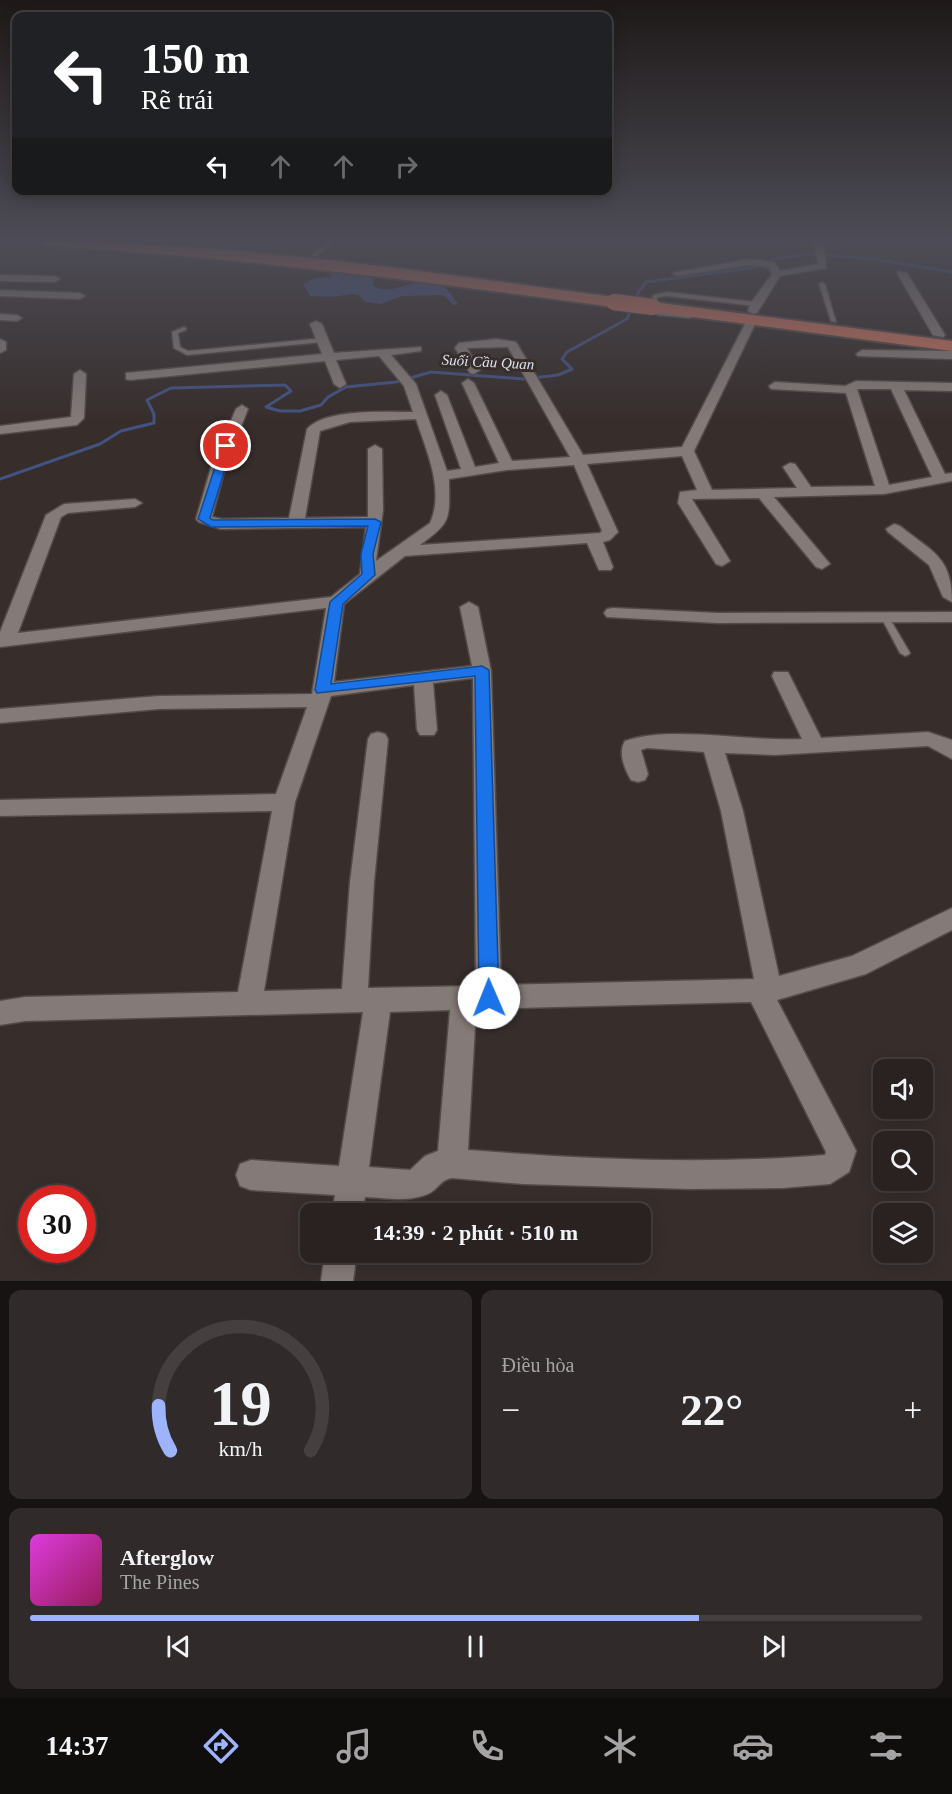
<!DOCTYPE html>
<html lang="vi">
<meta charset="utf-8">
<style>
body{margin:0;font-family:Georgia,serif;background:#312a2a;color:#f1f3f6;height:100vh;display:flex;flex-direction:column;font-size:22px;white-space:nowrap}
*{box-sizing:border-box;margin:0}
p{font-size:20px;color:#a5a4a5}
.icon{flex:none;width:33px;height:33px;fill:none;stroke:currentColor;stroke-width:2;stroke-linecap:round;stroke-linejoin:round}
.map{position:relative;height:1281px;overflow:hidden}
.drawer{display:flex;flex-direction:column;gap:9px;padding:9px;background:#171312;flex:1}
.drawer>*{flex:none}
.hud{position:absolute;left:12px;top:12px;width:600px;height:183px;border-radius:12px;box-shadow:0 3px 15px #0003,0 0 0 2px #453f3f;background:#202124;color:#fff;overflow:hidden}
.buttons{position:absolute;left:873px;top:1059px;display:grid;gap:12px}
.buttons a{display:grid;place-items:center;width:60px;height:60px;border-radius:12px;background:#292221;box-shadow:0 3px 15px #0003,0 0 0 2px #453f3f;font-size:30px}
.speed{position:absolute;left:18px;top:1185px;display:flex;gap:12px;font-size:30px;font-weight:700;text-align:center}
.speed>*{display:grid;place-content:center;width:78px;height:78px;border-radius:50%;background:#292221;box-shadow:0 3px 15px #0003,0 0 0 2px #453f3f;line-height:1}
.speed .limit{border:9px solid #d22;background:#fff;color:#111}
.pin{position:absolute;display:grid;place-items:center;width:51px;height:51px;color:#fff;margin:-26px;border:3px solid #fff;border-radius:50%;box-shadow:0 2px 6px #0007}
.me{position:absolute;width:66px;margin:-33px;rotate:359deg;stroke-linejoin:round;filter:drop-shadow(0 0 4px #0008)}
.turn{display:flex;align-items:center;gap:21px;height:126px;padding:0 30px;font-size:27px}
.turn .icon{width:78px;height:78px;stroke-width:2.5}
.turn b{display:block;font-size:42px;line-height:51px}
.lanes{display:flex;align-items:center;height:57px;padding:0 30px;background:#0003;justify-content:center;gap:30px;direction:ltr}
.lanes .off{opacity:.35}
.big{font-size:45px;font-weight:600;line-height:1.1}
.drawer .card{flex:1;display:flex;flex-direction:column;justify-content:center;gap:9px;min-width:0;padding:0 21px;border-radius:12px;background:#312a2a}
.drawer .dial{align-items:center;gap:0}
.dial svg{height:156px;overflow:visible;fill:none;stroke:#453f3f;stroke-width:7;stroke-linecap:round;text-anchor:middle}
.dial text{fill:#f1f3f6;stroke:none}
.song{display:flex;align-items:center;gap:18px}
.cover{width:72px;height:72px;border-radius:9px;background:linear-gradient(135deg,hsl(300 70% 55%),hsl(330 70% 35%))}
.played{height:6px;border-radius:3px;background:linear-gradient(90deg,#9db4fd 75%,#453f3f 75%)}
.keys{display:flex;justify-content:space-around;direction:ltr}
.heat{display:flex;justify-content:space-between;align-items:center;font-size:33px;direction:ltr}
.drawer .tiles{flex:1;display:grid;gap:9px;grid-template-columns:1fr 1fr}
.card:last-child{grid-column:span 2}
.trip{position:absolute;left:300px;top:1203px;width:351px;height:60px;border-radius:12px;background:#292221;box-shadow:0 3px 15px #0003,0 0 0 2px #453f3f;font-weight:600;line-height:60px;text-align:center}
.tab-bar{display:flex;height:96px;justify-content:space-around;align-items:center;background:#100e0d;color:#a5a4a5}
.tab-bar .icon{width:42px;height:42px}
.tab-bar .on{color:#9db4fd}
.tab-bar b{font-size:27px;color:#f1f3f6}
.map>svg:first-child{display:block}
</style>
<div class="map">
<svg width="952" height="1281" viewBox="0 0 952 1281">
<rect width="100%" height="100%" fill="#372e2c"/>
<path fill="#435282" d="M328 270 363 273 373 277V286C397 298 415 272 443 286 448 289 454 299 458 304L454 305 443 295 402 296 381 304 365 302 359 295 353 294 331 297 310 296 303 284 316 278 331 277Z"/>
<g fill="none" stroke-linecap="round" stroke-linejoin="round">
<path stroke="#435282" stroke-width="3" d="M0 479 100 444 121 431 154 423V414L147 400 171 388 285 385 291 391 266 407 280 411H300L321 405 328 397 346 387 396 382 431 372 524 379 558 375 572 369 562 359 567 352 627 319 639 291 646 282 751 268 775 259 807 254 875 259 952 272"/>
<g stroke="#524b49" stroke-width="3">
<g id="service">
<path d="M330 242H335L316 256H312V254Z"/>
<path d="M822 282 825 284 836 322 831 321 819 284Z"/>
<path d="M667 292 755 302 758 304 755 306 667 296 658 297 652 306 659 312 692 315V317L690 318 658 315 647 307 646 306 654 295Z"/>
<path d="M184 327 186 328V330L178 333 180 347 188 351 323 338 326 340 323 342 187 355 174 348 172 332Z"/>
<path d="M886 616 890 619 910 653 908 655 905 656 900 653 882 619Z"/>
</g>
</g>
<g stroke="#524b49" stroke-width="3">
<g id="minor">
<path d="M814 242H824L826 268 780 276 757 313 753 314 748 311 750 304 772 274 768 267 749 265 677 276 672 273 749 259 774 262 780 271 818 264Z"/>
<path d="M898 271 907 273 945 335 943 337 933 335 897 273Z"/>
<path d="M0 275 55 276 60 279 55 282 0 281Z"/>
<path d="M0 290 80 293 85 296 80 299 0 296Z"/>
<path d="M0 314 17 315 22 318 17 321 0 320Z"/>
<path d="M752 317 757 320 694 451 712 490 797 488 783 467 790 463 795 464 811 487 875 486 846 393 771 389 769 386 775 382 845 386 856 381 952 383V391L904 390 945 474 952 473V481L884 494 774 497 830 564 822 569 816 567 759 498 692 499 730 561 722 566 716 564 678 503 680 492 697 490 682 456 587 464 618 532 610 540 603 542 613 567 611 570H599L587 543 405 556 344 604 334 682 472 666 460 607 469 602 478 607 491 671 501 985 754 979 721 811 704 752 647 748 641 750 648 774 645 780 638 782 631 780C624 768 618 752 625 741 670 725 750 742 802 739L772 676 774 672H788L821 738 928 732 952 740V759L928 746 775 755 725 753 743 811 779 976 852 956 952 908V930L866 974 777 1000 851 1141 856 1151 849 1172 830 1184 783 1188 690 1189 523 1184 452 1178C440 1180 439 1188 430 1193 409 1203 387 1198 365 1197L362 1214H332L335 1195 251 1190 240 1186 236 1175 240 1164 251 1160 339 1166 363 1012 25 1021 0 1025V1001L25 997 238 992 272 811 0 816V800L276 794 307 707 159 709 0 723V709L159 696 312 694 326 608 0 647V632L46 515 64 504 135 499 142 503 135 507 68 513 61 517 18 633 331 597 360 574 366 527 221 529 199 522 196 519 212 464 236 409 242 405 248 409 226 464 212 517 222 519 289 518 307 429C326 408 386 412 413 412L404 386 379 356 336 360 346 384 340 388 334 384 325 361 130 380 126 379V373L322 354 310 324 316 321 322 324 334 353 421 347V351L391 355 416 384 447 471 461 469 435 395 441 391 447 395 475 467 499 463 462 383 468 379 474 383 512 461 570 457 508 347 467 348 480 370 474 374 470 373 455 348 459 343 496 339 516 342 583 455 682 447 747 320ZM857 389H891L932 477 889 485ZM416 419C426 450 445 490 430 523L376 561 383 510 382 449 375 445 368 449V517L305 518 320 431 350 422ZM574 465 602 531 600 533 420 545C453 521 449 519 449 479L507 470ZM473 678 476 986 368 988 374 882 388 739 385 734 378 732 371 734 368 739 350 882 342 989 264 991 295 802 331 696 414 685 417 730 420 735H434L437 730 433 683ZM751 1002 826 1152 825 1155C707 1165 585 1159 468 1150L476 1009ZM450 1010 438 1151 425 1156 410 1170 369 1167 390 1012Z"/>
<path d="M0 339 6 342V350L0 353Z"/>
<path d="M862 350 952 351V359L858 356 856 354Z"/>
<path d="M80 370 86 374 84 418 77 425 0 434V426L71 417 74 374Z"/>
<path d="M894 524 900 526C932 552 952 556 952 602L943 597 929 565 888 532 886 529Z"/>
<path d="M613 608 718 613 952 612V622L718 623 607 617 604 613 607 609Z"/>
<path d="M325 1252H357L353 1281H321Z"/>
</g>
</g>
<g stroke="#524b49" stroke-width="4">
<g id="trunk">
<path d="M42 242C234 242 424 272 614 297L622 302 614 307C426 282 239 257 49 246Z"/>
<path d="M653 302 952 341V351L647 311 645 307 647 303Z"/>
</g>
</g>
<use href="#service" fill="#847a77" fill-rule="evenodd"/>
<use href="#minor" fill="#847a77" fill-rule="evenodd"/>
<use href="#trunk" fill="#c46f5b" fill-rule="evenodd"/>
<g stroke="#524b49" stroke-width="18" stroke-linecap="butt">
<path id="trunk-bridge" d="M614 302 653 307"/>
</g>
<use href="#trunk-bridge" stroke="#c46f5b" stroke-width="16"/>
</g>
<linearGradient id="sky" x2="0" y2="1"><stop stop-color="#1e1918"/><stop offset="0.57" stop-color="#4d4c56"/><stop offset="1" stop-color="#4d4c56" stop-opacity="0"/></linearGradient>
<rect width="952" height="421" fill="url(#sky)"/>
<path fill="#1a73e8" stroke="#114b97" stroke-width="1.5" d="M223 443 232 446 210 518 213 520 375 519 381 522 373 554 375 575 343 604 331 684 482 666 489 670 499 998 496 1004 489 1007 482 1004 479 998 475 676 317 693 315 690 330 602 362 574 361 554 368 526 211 527 198 519Z"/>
<g text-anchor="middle" stroke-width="6" stroke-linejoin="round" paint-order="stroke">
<g font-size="15" font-style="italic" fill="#dce2f2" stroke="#372e2c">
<text transform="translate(488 362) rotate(3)" y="5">Suối Cầu Quan</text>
</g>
</g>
</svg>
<div class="buttons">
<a><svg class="icon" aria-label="sound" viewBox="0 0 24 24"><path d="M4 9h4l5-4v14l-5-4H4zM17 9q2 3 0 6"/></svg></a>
<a><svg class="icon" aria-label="search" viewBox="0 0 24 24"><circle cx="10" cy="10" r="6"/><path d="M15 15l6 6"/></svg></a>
<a><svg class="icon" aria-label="layers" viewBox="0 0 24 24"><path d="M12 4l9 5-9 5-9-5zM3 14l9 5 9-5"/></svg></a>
</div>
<div class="speed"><div class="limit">30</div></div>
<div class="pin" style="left:226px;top:446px;background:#d93025"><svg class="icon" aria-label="arrive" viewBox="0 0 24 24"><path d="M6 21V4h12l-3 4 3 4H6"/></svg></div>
<svg class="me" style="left:489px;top:998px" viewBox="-20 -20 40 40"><circle r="19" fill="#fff"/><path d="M0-13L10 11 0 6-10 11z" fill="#1a73e8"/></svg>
<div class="trip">14:39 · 2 phút · 510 m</div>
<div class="hud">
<div class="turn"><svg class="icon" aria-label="left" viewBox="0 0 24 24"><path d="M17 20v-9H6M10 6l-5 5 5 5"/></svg><div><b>150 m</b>Rẽ trái</div></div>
<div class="lanes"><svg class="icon" aria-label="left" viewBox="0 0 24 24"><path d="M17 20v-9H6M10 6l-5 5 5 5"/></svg><svg class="icon off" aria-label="ahead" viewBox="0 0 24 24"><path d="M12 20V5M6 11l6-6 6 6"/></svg><svg class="icon off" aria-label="ahead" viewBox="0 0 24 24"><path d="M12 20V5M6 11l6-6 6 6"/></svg><svg class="icon off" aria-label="right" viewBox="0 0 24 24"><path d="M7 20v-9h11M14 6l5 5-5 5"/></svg></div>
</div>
</div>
<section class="drawer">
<div class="tiles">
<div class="card dial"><svg viewBox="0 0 100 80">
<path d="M14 69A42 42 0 1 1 86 69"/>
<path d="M14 69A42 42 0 0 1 8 46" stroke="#9db4fd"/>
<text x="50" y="56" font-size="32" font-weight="700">19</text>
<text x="50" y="72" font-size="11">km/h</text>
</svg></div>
<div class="card"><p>Điều hòa</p>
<div class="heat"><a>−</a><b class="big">22°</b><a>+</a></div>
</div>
<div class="card">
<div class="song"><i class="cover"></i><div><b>Afterglow</b><p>The Pines</p></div></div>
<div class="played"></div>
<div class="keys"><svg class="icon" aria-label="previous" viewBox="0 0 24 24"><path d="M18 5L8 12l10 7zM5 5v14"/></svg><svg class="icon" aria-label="pause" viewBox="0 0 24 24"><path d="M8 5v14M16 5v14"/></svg><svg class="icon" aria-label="next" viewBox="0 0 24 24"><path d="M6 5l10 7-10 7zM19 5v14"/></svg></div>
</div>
</div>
</section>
<nav class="tab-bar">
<b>14:37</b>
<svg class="icon on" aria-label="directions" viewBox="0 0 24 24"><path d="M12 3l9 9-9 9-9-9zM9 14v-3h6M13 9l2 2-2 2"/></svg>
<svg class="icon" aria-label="music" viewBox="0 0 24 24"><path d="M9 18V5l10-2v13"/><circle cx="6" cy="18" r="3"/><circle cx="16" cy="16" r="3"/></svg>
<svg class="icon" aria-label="phone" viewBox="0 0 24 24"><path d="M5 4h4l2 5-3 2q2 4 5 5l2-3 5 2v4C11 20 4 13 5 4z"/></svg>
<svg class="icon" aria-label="climate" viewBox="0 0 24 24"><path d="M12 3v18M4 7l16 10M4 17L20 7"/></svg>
<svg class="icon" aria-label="car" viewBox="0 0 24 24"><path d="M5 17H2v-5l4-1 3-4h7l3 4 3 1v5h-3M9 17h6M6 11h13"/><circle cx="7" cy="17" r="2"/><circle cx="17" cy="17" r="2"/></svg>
<svg class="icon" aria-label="filters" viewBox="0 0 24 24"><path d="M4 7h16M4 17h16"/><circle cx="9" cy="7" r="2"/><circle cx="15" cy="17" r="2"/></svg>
</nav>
